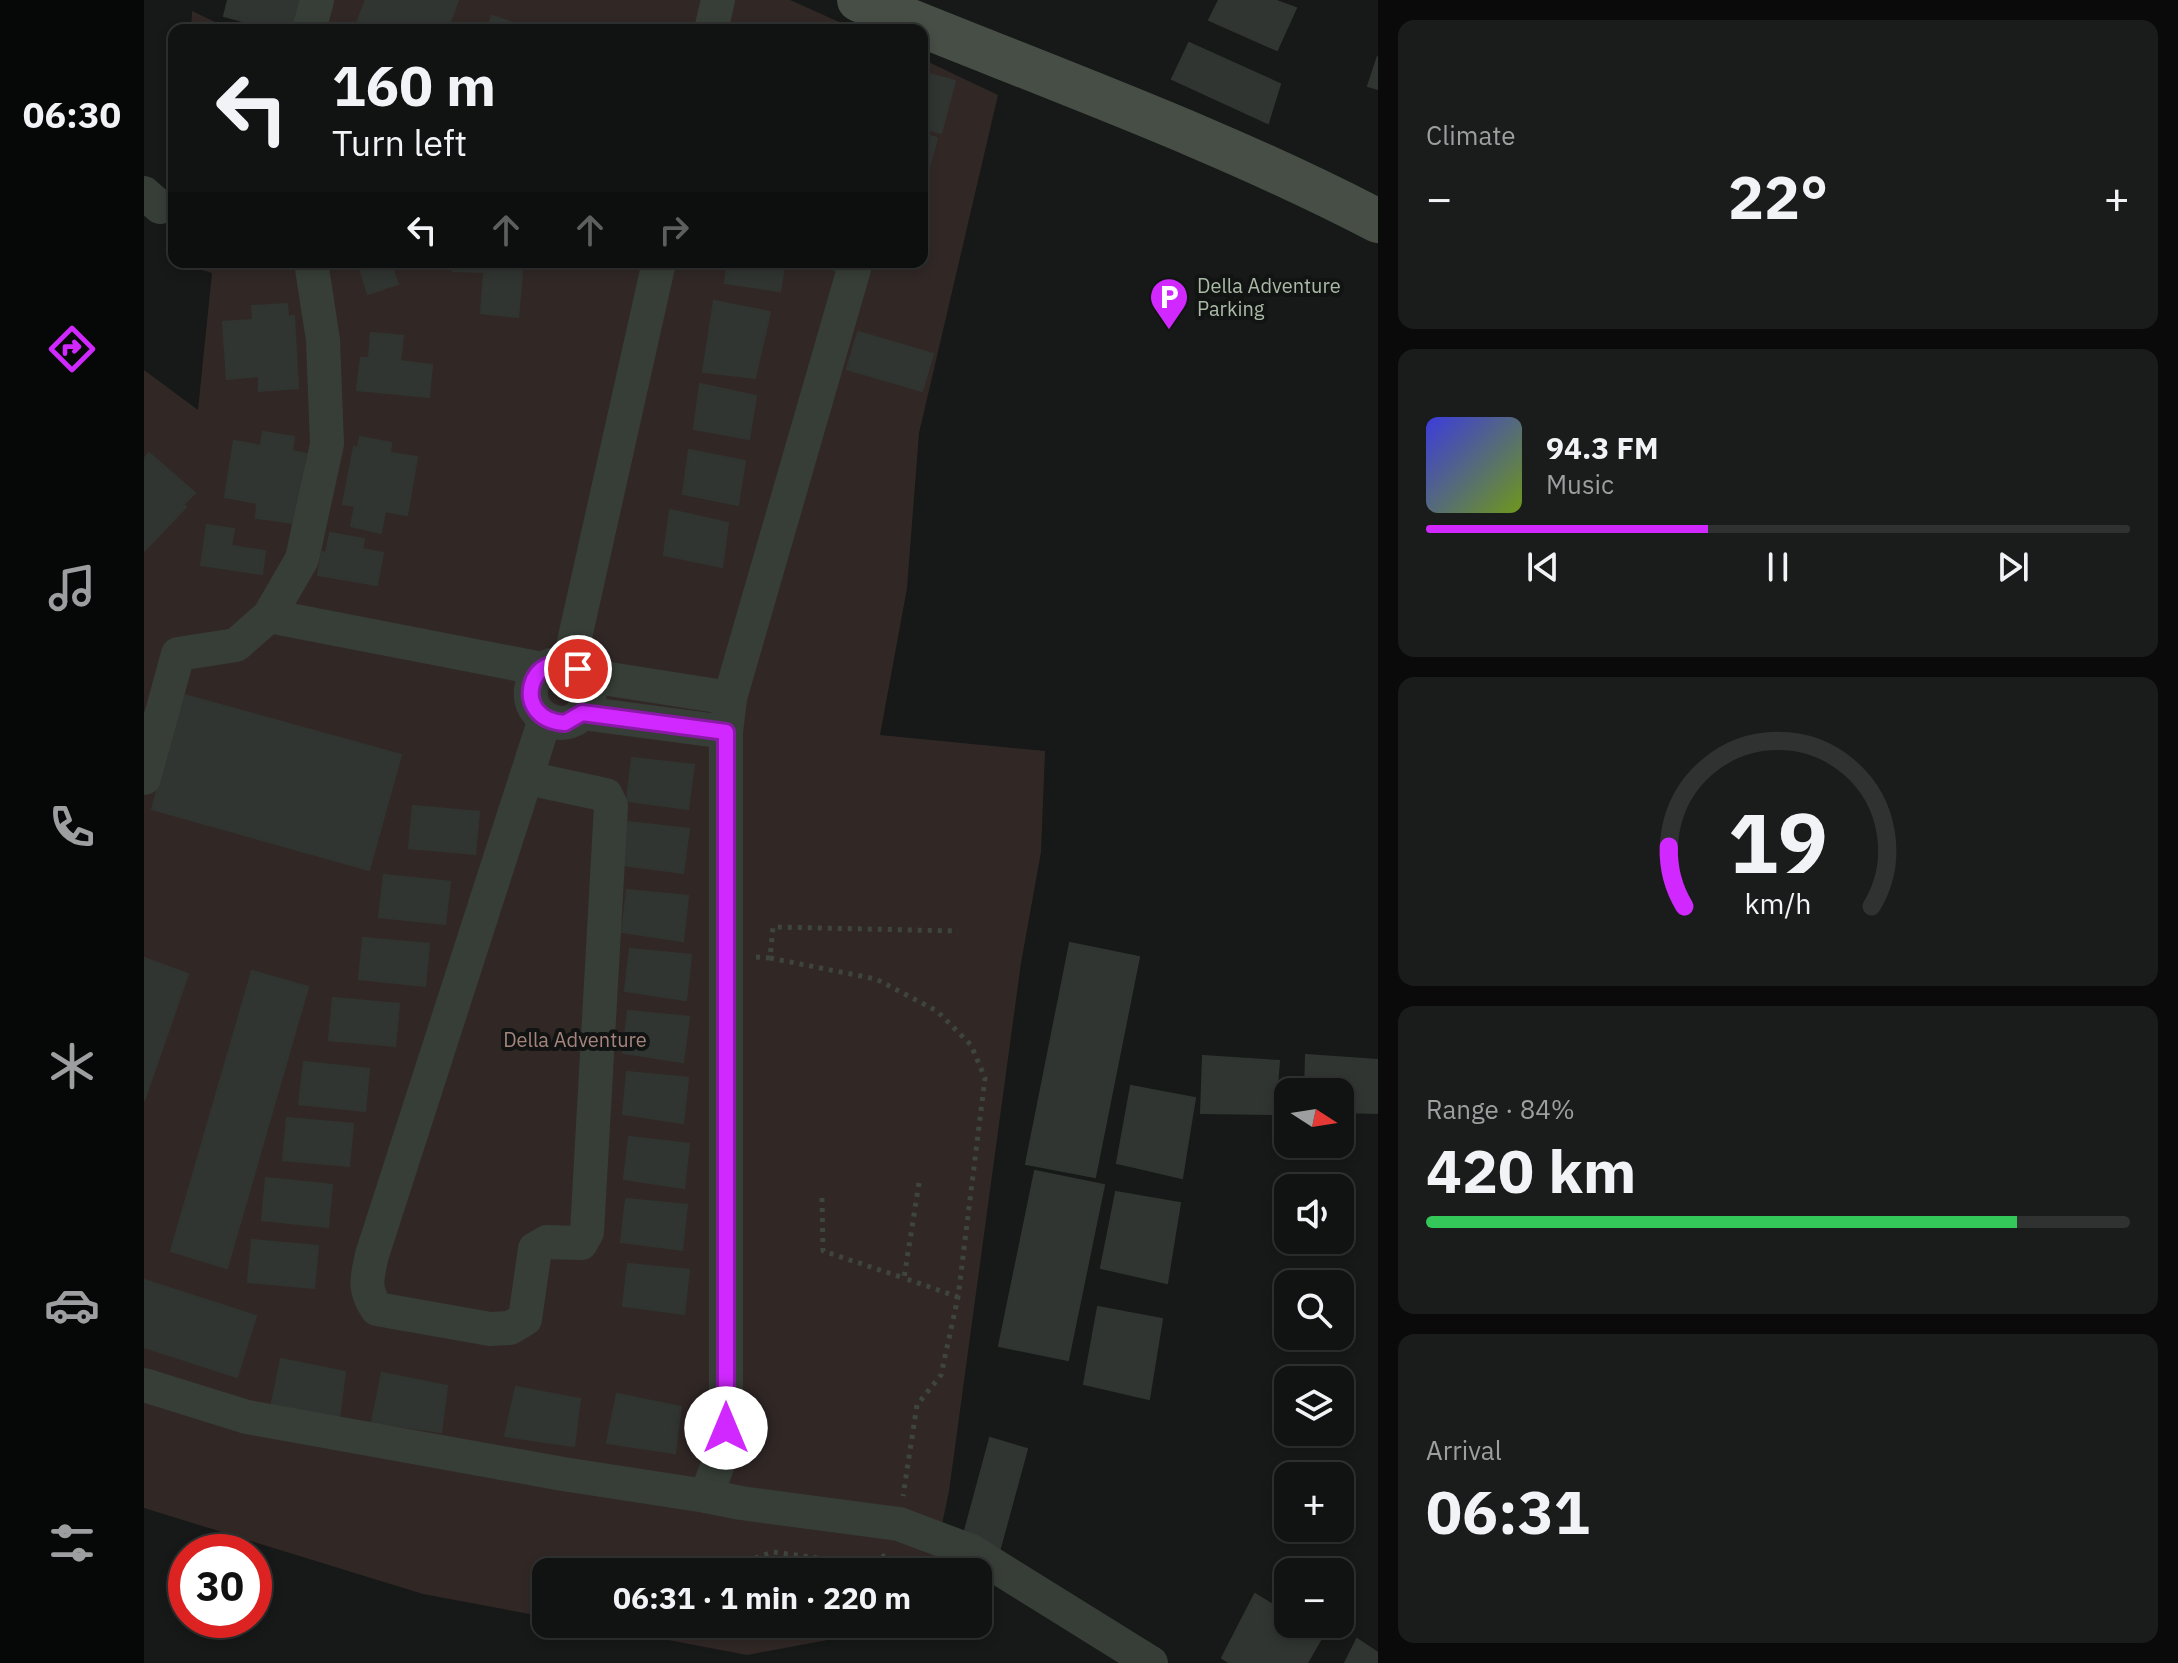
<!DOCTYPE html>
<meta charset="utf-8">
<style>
body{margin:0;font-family:"IBM Plex Sans",sans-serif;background:#191c1a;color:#f1f3f6;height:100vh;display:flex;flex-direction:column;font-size:30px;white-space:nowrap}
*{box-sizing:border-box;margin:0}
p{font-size:26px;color:#9c9e9f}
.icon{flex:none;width:44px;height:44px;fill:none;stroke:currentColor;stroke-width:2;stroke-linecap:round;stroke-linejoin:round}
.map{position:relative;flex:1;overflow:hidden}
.side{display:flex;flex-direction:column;gap:20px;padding:20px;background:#090a09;width:800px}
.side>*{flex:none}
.hud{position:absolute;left:24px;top:24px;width:760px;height:244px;border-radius:16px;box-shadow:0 4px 12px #0003,0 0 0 2px #303231;background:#101311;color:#f1f3f6;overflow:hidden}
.needle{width:52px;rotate:102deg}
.tools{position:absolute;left:1130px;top:1078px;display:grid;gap:16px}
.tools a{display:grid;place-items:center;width:80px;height:80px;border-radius:16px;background:#101311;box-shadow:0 4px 12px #0003,0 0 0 2px #303231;font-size:40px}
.speed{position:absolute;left:24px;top:1534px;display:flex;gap:16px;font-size:40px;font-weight:700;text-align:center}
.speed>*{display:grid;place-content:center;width:104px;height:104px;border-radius:50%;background:#101311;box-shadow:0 4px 12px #0003,0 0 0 2px #303231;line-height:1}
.speed .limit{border:12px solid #d22;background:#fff;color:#111}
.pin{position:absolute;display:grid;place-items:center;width:68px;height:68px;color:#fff;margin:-34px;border:4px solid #fff;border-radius:50%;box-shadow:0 2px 8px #0007}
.me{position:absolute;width:88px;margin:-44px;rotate:0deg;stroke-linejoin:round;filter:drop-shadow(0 0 6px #0008)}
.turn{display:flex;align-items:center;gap:28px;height:168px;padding:0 32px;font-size:36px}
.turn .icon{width:104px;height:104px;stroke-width:2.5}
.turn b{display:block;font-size:56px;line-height:68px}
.lanes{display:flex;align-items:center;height:76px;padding:0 32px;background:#0003;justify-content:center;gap:40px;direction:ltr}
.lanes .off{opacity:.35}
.big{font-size:60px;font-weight:700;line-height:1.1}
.side .tile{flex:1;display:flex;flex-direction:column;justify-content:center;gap:12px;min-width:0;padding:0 28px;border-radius:16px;background:#191c1a}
.side .dial{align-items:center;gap:0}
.dial svg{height:208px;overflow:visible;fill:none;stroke:#303231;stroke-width:7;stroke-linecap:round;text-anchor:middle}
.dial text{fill:#f1f3f6;stroke:none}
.song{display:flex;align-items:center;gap:24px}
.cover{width:96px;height:96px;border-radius:12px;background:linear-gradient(135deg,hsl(240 70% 55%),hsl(80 70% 35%))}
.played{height:8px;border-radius:4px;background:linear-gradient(90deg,#d128ff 40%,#303231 40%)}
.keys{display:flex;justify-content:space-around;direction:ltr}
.heat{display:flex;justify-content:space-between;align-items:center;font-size:44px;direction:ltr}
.charge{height:12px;border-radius:6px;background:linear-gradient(90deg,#34c759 84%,#303231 0)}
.trip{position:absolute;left:388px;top:1558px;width:460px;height:80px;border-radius:16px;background:#101311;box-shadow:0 4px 12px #0003,0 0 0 2px #303231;font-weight:700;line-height:80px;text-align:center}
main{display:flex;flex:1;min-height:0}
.tabs{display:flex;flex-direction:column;width:144px;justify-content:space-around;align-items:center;background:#060807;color:#9c9e9f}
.tabs .icon{width:56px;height:56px}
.tabs .selected{color:#d128ff}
.tabs b{font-size:36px;color:#f1f3f6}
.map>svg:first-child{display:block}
</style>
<main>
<nav class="tabs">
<b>06:30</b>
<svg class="icon selected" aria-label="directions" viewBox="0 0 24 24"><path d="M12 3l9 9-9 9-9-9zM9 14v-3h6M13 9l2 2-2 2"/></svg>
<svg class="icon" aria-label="music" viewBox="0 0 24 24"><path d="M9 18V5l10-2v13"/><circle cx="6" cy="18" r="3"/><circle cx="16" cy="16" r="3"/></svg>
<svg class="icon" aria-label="phone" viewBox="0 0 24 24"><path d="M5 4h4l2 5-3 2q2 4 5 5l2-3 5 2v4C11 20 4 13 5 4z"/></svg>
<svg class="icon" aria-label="climate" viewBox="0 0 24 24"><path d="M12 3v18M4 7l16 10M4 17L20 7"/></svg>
<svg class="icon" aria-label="car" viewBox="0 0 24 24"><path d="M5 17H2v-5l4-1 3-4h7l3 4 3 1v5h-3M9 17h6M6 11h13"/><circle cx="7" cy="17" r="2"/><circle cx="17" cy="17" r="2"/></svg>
<svg class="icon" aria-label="filters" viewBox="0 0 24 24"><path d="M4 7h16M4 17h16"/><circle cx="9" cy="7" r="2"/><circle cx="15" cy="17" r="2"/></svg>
</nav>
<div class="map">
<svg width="1234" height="1663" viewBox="0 0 1234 1663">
<rect width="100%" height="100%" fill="#161917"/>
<g fill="#312826">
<path d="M153 0H646L713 30H147Z"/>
<path d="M48 11 88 30H47Z"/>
<path d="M778 59 854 95 775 433 763 588 736 735 901 751 897 852 877 963 805 1491 788 1572H402V1617L279 1594 0 1508V370L54 410 68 273 44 266V262H778Z"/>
<path d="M440 1624H769L603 1655Z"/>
</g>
<g fill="#313532" stroke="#303531" stroke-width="2">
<path d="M84 0H156L148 30H131L80 16Z"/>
<path d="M222 0H314L303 30H232L213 23Z"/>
<path d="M1075 0H1130L1152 8 1133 50 1065 20Z"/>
<path d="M348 16 389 30H343Z"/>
<path d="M1045 43 1136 84 1124 123 1028 79Z"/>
<path d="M1234 56V89L1224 86Z"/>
<path d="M782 73 811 81 797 133 778 128V86Z"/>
<path d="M778 134 793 138 779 191H778Z"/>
<path d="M201 262H246L254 284 224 294 215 266 203 269Z"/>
<path d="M309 262H338V272L309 271Z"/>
<path d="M341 262H379L374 317 337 313Z"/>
<path d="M584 262H641L636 291 581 283Z"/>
<path d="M671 262H699L696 272 671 265Z"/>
<path d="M570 301 626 312 611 378 559 372Z"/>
<path d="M143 304 144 317 150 316 154 388 115 391V376L83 379 79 322 109 320 108 306Z"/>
<path d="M714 332 789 354 778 391 703 369Z"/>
<path d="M227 333 259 336 256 361 288 365 285 397 213 390 217 358H225Z"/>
<path d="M556 384 612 396 605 439 550 429Z"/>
<path d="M119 432 150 437 148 451 162 454 149 523 112 518 113 503 81 497 90 441 117 446Z"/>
<path d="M216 437 247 443 246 453 273 457 263 515 241 511 237 533 207 526 211 506 199 504 210 447 214 448Z"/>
<path d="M545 450 601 461 594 505 539 494Z"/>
<path d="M5 453 51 493 39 505 42 507 0 551V459Z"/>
<path d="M526 510 584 523 578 567 520 555Z"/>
<path d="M63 525 90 529 87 546 121 551 118 574 57 565Z"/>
<path d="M186 533 220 539 218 549 239 553 233 585 174 575 178 552 182 553Z"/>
<path d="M40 695 257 755 225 870 8 809Z"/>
<path d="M488 758 550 765 544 809 483 801Z"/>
<path d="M269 806 335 812 331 854 265 848Z"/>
<path d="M483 822 545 829 539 873 478 865Z"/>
<path d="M240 875 306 882 301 924 235 917Z"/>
<path d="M483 890 544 896 539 941 478 932Z"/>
<path d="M219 938 285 944 281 986 215 979Z"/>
<path d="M926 943 995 957 951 1177 882 1164Z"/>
<path d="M486 949 547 955 542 1000 481 991Z"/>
<path d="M0 958 44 974 0 1101Z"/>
<path d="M108 971 164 987 83 1268 27 1251Z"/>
<path d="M189 998 255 1004 251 1046 185 1040Z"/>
<path d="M484 1011 545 1017 539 1062 479 1053Z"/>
<path d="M1162 1055 1234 1060V1113L1196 1112V1092H1161Z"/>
<path d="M1059 1056 1135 1061 1131 1114 1057 1113Z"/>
<path d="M160 1062 225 1069 221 1111 155 1104Z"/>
<path d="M483 1072 544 1078 539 1123 479 1114Z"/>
<path d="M987 1086 1051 1098 1038 1178 973 1163Z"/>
<path d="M143 1118 209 1124 205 1166 139 1160Z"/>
<path d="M485 1137 545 1144 540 1188 480 1179Z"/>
<path d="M891 1171 960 1185 924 1360 855 1346Z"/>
<path d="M122 1178 188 1185 184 1227 118 1220Z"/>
<path d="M972 1192 1036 1203 1023 1283 957 1268Z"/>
<path d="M482 1199 543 1205 538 1250 477 1242Z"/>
<path d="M108 1240 174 1246 170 1288 104 1282Z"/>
<path d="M484 1264 545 1270 540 1314 479 1306Z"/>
<path d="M0 1280 112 1316 93 1377 0 1347Z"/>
<path d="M954 1307 1018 1319 1005 1399 940 1384Z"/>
<path d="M137 1359 201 1372 195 1418 127 1408Z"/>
<path d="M238 1373 303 1386 297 1432 228 1422Z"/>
<path d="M372 1387 436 1399 430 1446 361 1436Z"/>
<path d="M473 1394 537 1407 531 1453 463 1443Z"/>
<path d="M846 1438 883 1449 856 1548 819 1538Z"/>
<path d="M1111 1594 1144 1614V1624H1161L1179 1635 1163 1663H1086L1078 1658Z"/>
<path d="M1213 1639 1234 1653V1663H1201Z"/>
</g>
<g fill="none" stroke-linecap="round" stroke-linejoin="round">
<g stroke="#3e453d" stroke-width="5" stroke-dasharray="4 6" stroke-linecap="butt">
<path d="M612 957 626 958 629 927 814 931"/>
<path d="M626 958 732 979 793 1011 827 1045 841 1078 814 1297 797 1375 773 1405 759 1496"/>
<path d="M775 1183 760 1278 814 1297"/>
<path d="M678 1198 679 1251 760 1278"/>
<path d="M612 1572 605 1569 611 1558 629 1552 720 1564 742 1555"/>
</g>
<g stroke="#373e37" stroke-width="34">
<path d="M165 30 173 0"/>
<path d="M567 30 574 0"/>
<path d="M0 193 16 207"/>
<path d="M125 616 398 669C414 660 437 662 444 683 447 691 446 699 442 707 422 745 362 708 398 669"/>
<path d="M425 664 515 262"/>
<path d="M440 675 586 698"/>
<path d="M438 713 582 732"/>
<path d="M0 778 34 654 92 645 125 616 158 559 183 444 179 340 167 262"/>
<path d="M383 778 462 795 467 806 443 1232 437 1243 403 1242 391 1249 381 1319 366 1328 346 1329 233 1309C219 1289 223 1278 228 1255L401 719"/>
<path d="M0 1385 103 1417 419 1474 562 1496 573 1467 582 1428V732L586 698 712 262"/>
<path d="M562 1496 597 1503 755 1524 827 1551 1007 1663"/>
</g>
<path stroke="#464e45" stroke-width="44" d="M715 0C889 72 1067 134 1234 221"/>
</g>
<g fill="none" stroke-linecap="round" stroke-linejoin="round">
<g stroke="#881aa6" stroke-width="20">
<path id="route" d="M434 669C385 643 364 720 421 723L438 713 582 732V1428"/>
</g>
<use href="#route" stroke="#d128ff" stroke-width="14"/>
</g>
<defs>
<g id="parking-pin" transform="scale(2)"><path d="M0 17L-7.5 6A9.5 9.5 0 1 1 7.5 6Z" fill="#d128ff" stroke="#111412"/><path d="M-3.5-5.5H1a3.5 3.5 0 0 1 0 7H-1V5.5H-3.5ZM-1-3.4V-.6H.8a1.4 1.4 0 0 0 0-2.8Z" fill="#fff"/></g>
</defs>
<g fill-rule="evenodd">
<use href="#parking-pin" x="1025" y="297"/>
</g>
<g text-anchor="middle" stroke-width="8" stroke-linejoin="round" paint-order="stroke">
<g font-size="20" fill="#abbaa7" stroke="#111412" text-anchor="start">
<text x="1053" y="293">Della Adventure<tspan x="1053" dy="23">Parking</tspan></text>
</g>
<g font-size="20" fill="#a6847d" stroke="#111412">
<text x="431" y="1047">Della Adventure</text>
</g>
</g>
</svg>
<div class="tools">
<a><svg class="needle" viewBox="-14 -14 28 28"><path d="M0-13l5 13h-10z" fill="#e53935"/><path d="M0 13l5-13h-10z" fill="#9c9e9f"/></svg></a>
<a><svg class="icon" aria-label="sound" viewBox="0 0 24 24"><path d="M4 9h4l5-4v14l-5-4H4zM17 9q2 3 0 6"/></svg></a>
<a><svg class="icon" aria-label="search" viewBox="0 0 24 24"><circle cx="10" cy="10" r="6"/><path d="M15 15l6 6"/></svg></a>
<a><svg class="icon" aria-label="layers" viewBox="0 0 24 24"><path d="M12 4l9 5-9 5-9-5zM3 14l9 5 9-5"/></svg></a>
<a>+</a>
<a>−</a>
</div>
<div class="speed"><div class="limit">30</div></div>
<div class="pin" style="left:434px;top:669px;background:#d93025"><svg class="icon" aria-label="arrive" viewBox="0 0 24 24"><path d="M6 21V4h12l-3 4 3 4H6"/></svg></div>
<svg class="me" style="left:582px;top:1428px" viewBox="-20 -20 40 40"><circle r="19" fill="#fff"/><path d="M0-13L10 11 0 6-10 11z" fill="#d128ff"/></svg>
<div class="trip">06:31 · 1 min · 220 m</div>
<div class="hud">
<div class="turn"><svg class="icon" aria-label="left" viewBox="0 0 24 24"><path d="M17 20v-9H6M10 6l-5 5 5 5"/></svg><div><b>160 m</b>Turn left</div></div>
<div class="lanes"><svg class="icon" aria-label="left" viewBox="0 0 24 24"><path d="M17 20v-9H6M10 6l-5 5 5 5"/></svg><svg class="icon off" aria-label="ahead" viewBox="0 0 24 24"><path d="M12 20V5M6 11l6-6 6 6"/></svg><svg class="icon off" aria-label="ahead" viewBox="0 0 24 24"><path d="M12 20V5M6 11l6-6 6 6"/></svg><svg class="icon off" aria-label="right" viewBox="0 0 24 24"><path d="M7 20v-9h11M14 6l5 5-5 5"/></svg></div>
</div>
</div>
<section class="side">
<div class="tile"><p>Climate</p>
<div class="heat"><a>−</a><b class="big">22°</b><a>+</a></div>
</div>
<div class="tile">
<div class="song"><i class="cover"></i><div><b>94.3 FM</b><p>Music</p></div></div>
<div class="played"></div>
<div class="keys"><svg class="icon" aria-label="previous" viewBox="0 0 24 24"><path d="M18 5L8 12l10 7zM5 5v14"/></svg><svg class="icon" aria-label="pause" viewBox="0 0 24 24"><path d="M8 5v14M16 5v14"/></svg><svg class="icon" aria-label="next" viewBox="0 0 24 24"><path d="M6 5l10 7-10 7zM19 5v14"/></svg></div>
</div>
<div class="tile dial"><svg viewBox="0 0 100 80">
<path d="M14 69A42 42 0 1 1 86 69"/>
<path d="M14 69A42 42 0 0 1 8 46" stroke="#d128ff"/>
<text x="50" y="56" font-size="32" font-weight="700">19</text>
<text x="50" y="72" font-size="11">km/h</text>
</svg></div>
<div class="tile"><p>Range · 84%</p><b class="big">420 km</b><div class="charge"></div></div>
<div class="tile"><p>Arrival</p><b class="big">06:31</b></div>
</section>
</main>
